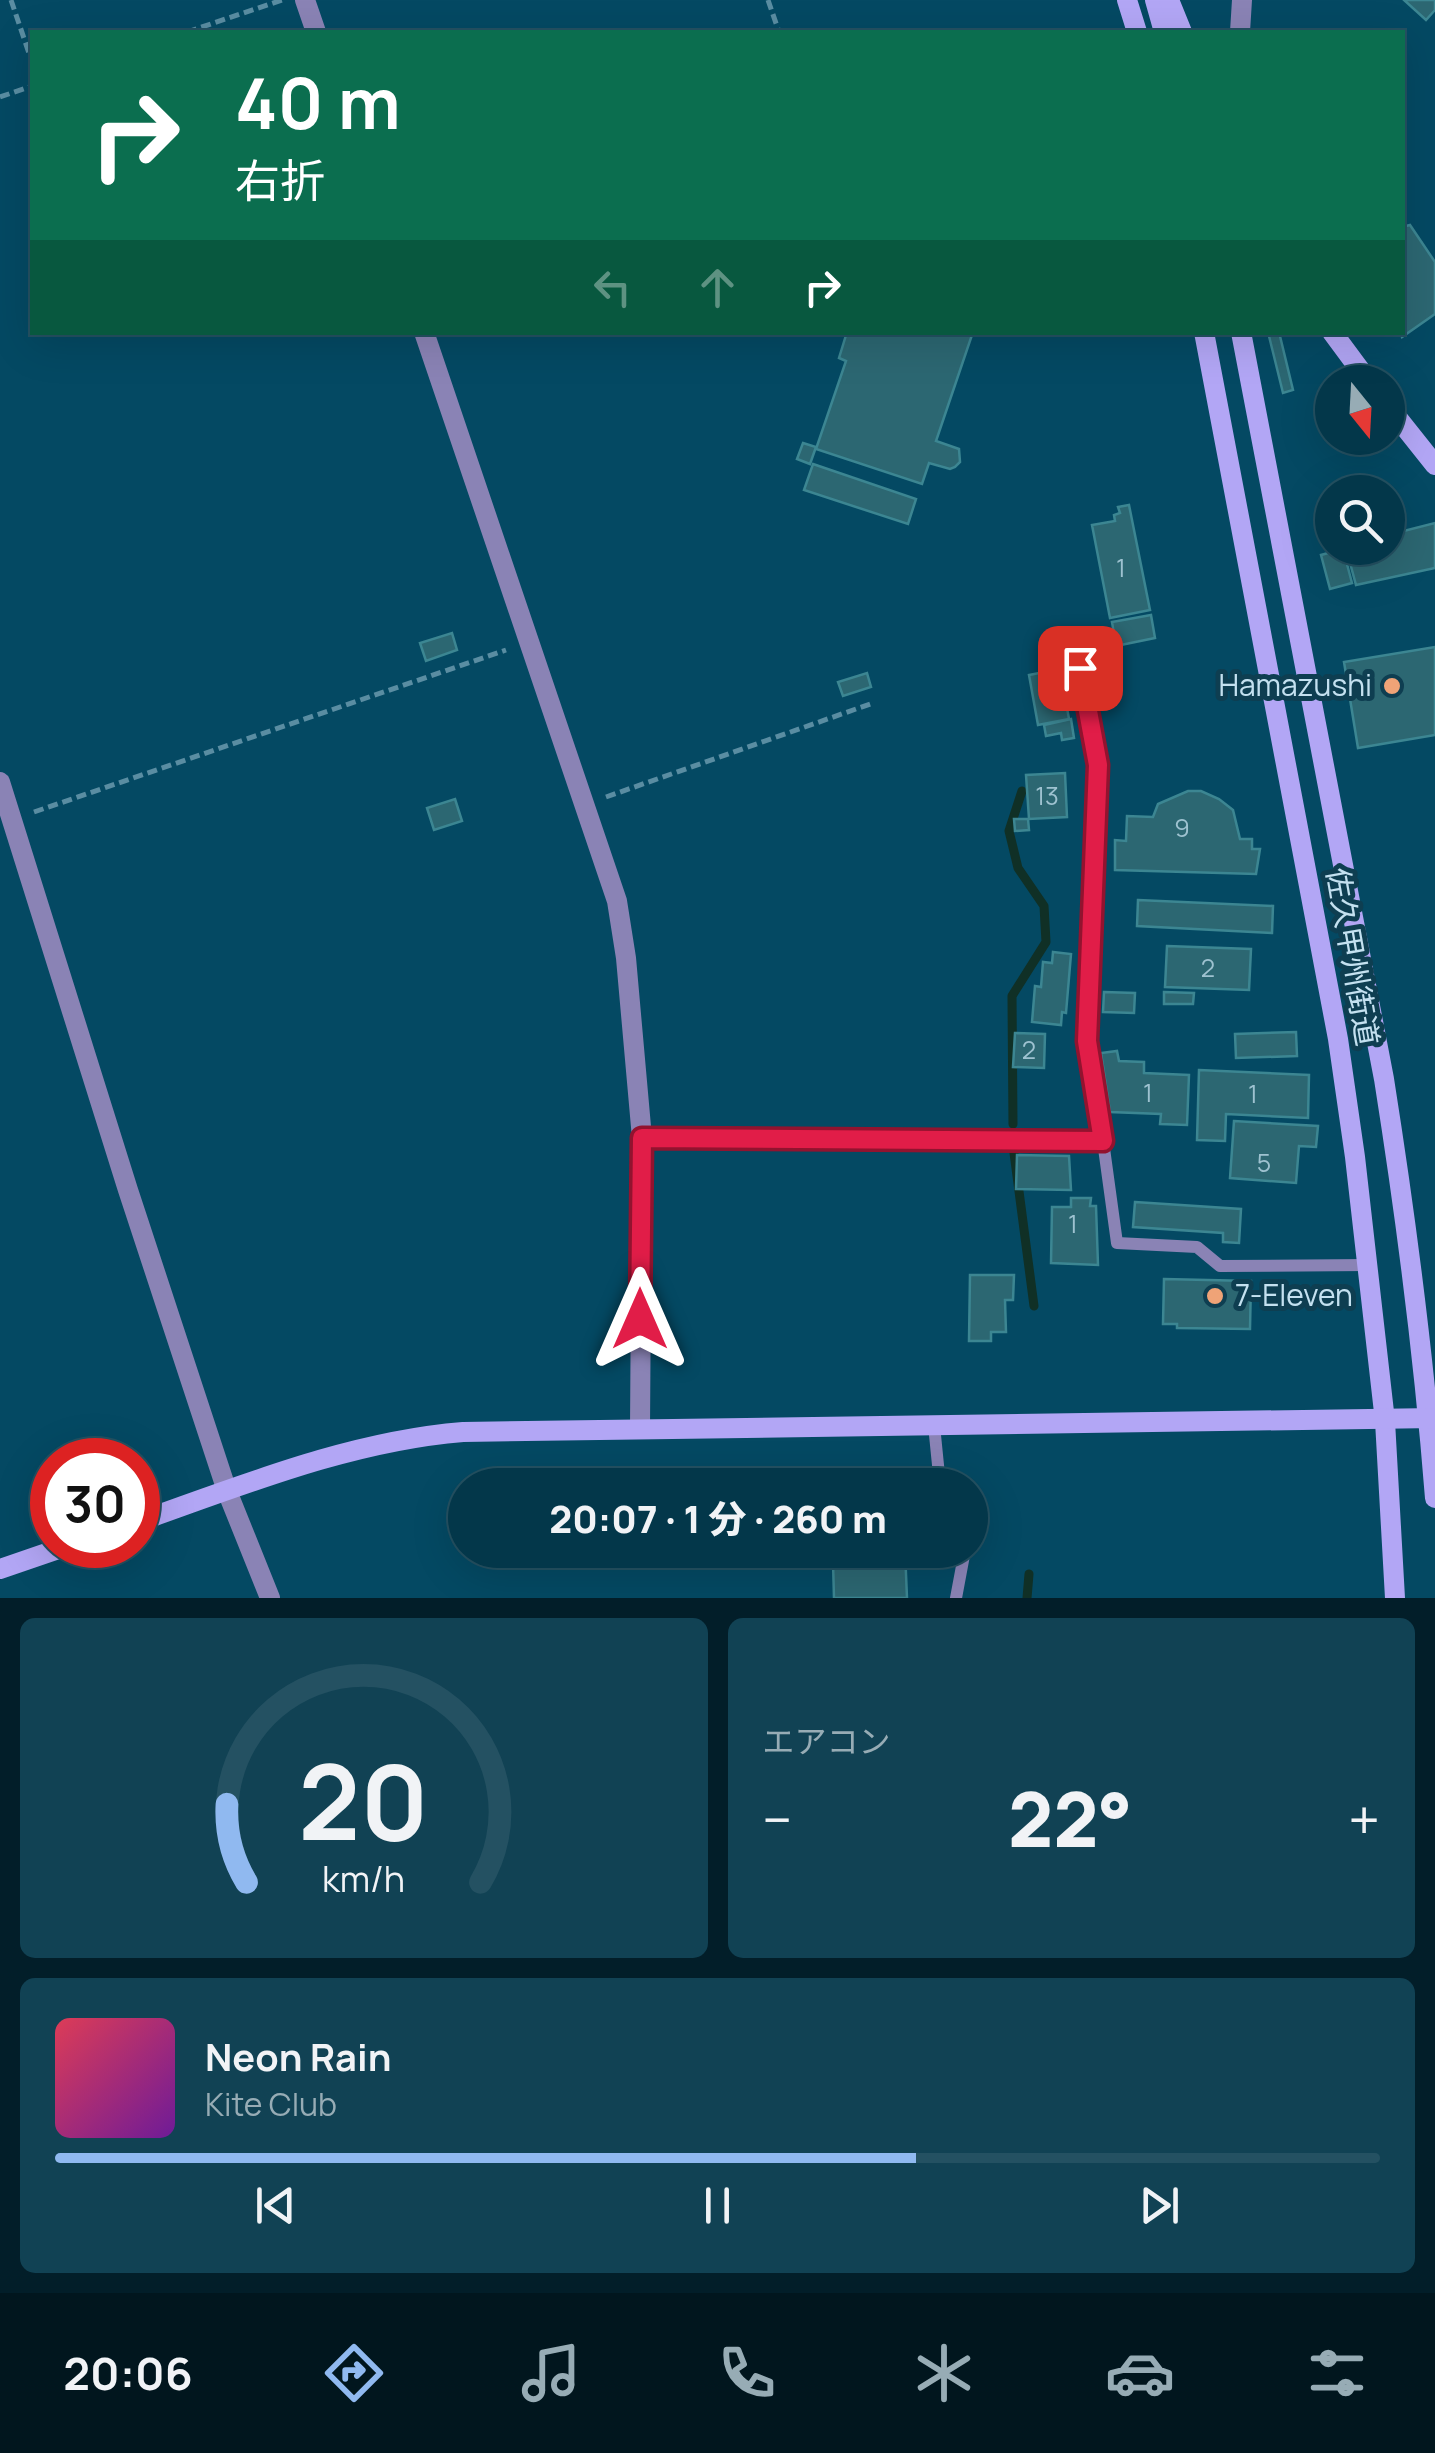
<!DOCTYPE html>
<html lang="ja">
<meta charset="utf-8">
<style>
body{margin:0;font-family:Manrope,"Noto Sans JP",sans-serif;background:#114254;color:#f1f3f6;height:100vh;display:flex;flex-direction:column;font-size:38px;white-space:nowrap}
*{box-sizing:border-box;margin:0}
p{font-size:32px;color:#97acb5}
.icon{flex:none;width:55px;height:55px;fill:none;stroke:currentColor;stroke-width:2;stroke-linecap:round;stroke-linejoin:round}
.map{position:relative;height:1598px;overflow:hidden}
.side{display:flex;flex-direction:column;gap:20px;padding:20px;background:#021e29;flex:1}
.side>*{flex:none}
.banner{position:absolute;left:30px;top:30px;width:1375px;height:305px;border-radius:0px;box-shadow:0 10px 40px #0002,0 0 0 2px #245162;background:#0b6e4f;color:#fff;overflow:hidden}
.needle{width:65px;rotate:162deg}
.controls{position:absolute;left:1315px;top:365px;display:grid;gap:20px}
.controls a{display:grid;place-items:center;width:90px;height:90px;border-radius:50%;background:#03374a;box-shadow:0 10px 40px #0002,0 0 0 2px #245162;font-size:50px}
.speed{position:absolute;left:30px;top:1438px;display:flex;gap:20px;font-size:50px;font-weight:700;text-align:center}
.speed>*{display:grid;place-content:center;width:130px;height:130px;border-radius:50%;background:#03374a;box-shadow:0 10px 40px #0002,0 0 0 2px #245162;line-height:1}
.speed .limit{border:15px solid #d22;background:#fff;color:#111}
.pin{position:absolute;display:grid;place-items:center;width:85px;height:85px;color:#fff;margin:-42px;border-radius:20px;box-shadow:0 5px 15px #0006}
.me{position:absolute;width:110px;margin:-55px;rotate:0deg;stroke-linejoin:round;filter:drop-shadow(0 0 8px #0008)}
.turn{display:flex;align-items:center;gap:35px;height:210px;padding:0 40px;font-size:45px}
.turn .icon{width:130px;height:130px;stroke-width:2.5}
.turn b{display:block;font-size:70px;line-height:85px}
.lanes{display:flex;align-items:center;height:95px;padding:0 40px;background:#0003;justify-content:center;gap:50px;direction:ltr}
.lanes .off{opacity:.35}
.big{font-size:75px;font-weight:800;line-height:1.1}
.side .widget{flex:1;display:flex;flex-direction:column;justify-content:center;gap:15px;min-width:0;padding:0 35px;border-radius:15px;background:#114254}
.side .dial{align-items:center;gap:0}
.dial svg{height:260px;overflow:visible;fill:none;stroke:#245162;stroke-width:7;stroke-linecap:round;text-anchor:middle}
.dial text{fill:#f1f3f6;stroke:none}
.song{display:flex;align-items:center;gap:30px}
.cover{width:120px;height:120px;border-radius:15px;background:linear-gradient(135deg,hsl(350 70% 55%),hsl(280 70% 35%))}
.played{height:10px;border-radius:5px;background:linear-gradient(90deg,#90b9f0 65%,#245162 65%)}
.keys{display:flex;justify-content:space-around;direction:ltr}
.heat{display:flex;justify-content:space-between;align-items:center;font-size:55px;direction:ltr}
.side .tiles{flex:1;display:grid;gap:20px;grid-template-columns:1fr 1fr}
.widget:last-child{grid-column:span 2}
.trip{position:absolute;left:448px;top:1468px;width:540px;height:100px;border-radius:50px;background:#03374a;box-shadow:0 10px 40px #0002,0 0 0 2px #245162;font-weight:800;line-height:100px;text-align:center}
.dock{display:flex;height:160px;justify-content:space-around;align-items:center;background:#01161e;color:#97acb5}
.dock .icon{width:70px;height:70px}
.dock .on{color:#90b9f0}
.dock b{font-size:45px;color:#f1f3f6}
.map>svg:first-child{display:block}
</style>
<div class="map">
<svg width="1435" height="1598" viewBox="0 0 1435 1598">
<rect width="100%" height="100%" fill="#044963"/>
<g fill="none" stroke-linecap="round" stroke-linejoin="round">
<g stroke="#103026" stroke-width="9">
<path d="M1013 1124 1012 996 1046 942 1044 906 1018 868 1009 831 1022 791"/>
<path d="M1014 1153 1034 1306"/>
<path d="M1027 1598 1029 1574"/>
</g>
</g>
<g fill="#2c6772" stroke="#3c8692" stroke-width="2.5">
<path d="M1404 0H1435V10L1426 20Z"/>
<path d="M1410 225 1435 262V314L1402 337 1400 332H1402V227Z"/>
<path d="M847 332H973L936 441 959 449 960 462 955 467 950 469 929 463 922 484 816 449 846 361 839 358Z"/>
<path d="M1268 332H1279L1293 390 1283 393Z"/>
<path d="M803 443 816 447 810 464 797 459Z"/>
<path d="M813 464 916 499 908 524 804 490Z"/>
<path d="M1129 505 1150 610 1110 618 1092 525 1115 521 1114 515 1120 513 1118 507Z"/>
<path d="M1435 523V568L1356 585 1346 548H1388V535Z"/>
<path d="M1343 549 1352 583 1330 589 1321 555Z"/>
<path d="M1151 615 1155 638 1116 646 1112 622Z"/>
<path d="M452 633 457 650 426 661 420 643Z"/>
<path d="M1435 647V735L1358 748 1344 662Z"/>
<path d="M1060 669 1069 719 1038 725 1029 675Z"/>
<path d="M867 673 871 687 843 696 838 682Z"/>
<path d="M1071 719 1074 738 1062 740 1061 733 1046 736 1044 725Z"/>
<path d="M1065 773 1067 817 1029 819 1026 775Z"/>
<path d="M1188 791H1201L1219 799 1233 810 1240 839H1252V849H1260L1256 874 1115 870V840L1126 841 1127 816 1153 817 1158 804Z"/>
<path d="M455 799 462 821 434 830 427 808Z"/>
<path d="M1014 819H1028L1029 830 1015 831Z"/>
<path d="M1138 900 1273 906 1272 933 1137 926Z"/>
<path d="M1167 946 1251 949 1249 990 1165 987Z"/>
<path d="M1053 952 1071 954 1066 1013 1062 1012 1061 1025 1032 1022 1035 986 1041 987 1043 962 1052 963Z"/>
<path d="M1104 992 1135 993 1134 1013 1103 1012Z"/>
<path d="M1164 992 1194 993 1193 1004H1164Z"/>
<path d="M1296 1032 1297 1056 1236 1058 1235 1034Z"/>
<path d="M1015 1033 1045 1034 1044 1068 1013 1067Z"/>
<path d="M1117 1051 1119 1061 1144 1062V1073L1189 1075 1187 1125 1160 1124 1161 1114 1110 1112 1101 1053Z"/>
<path d="M1199 1070 1309 1075 1308 1118 1226 1114 1225 1141 1197 1140Z"/>
<path d="M1234 1121 1318 1126 1316 1147 1299 1146 1296 1183 1230 1178Z"/>
<path d="M1017 1155 1069 1156 1071 1190 1016 1189Z"/>
<path d="M1071 1198H1091L1090 1206H1096L1098 1265 1051 1263 1052 1207H1071Z"/>
<path d="M1135 1202 1241 1209 1239 1243 1223 1242V1233L1133 1227Z"/>
<path d="M970 1275H1014L1013 1300H1005L1006 1332H991V1341H969Z"/>
<path d="M1164 1279 1251 1281 1250 1329 1177 1328V1324H1163Z"/>
<path d="M858 1550H905L907 1598H834L833 1562 858 1561Z"/>
</g>
<g fill="none" stroke-linecap="round" stroke-linejoin="round">
<g stroke="#5a8da2" stroke-width="5" stroke-dasharray="10 5" stroke-linecap="butt">
<path d="M11 0 32 62"/>
<path d="M768 0 779 32"/>
<path d="M187 32 282 0"/>
<path d="M0 97 32 86"/>
<path d="M606 797 873 703"/>
<path d="M34 812 506 650"/>
</g>
<g stroke="#8a83b5" stroke-width="12">
<path d="M1079 669 1098 765 1087 1041 1103 1141"/>
<path d="M642 1138 1103 1141 1117 1243 1197 1247 1220 1266 1368 1265"/>
<path d="M934 1425 940 1485"/>
<path d="M956 1598 965 1550"/>
</g>
<g stroke="#8a83b5" stroke-width="20">
<path d="M305 0 316 32"/>
<path d="M1240 32 1242 0"/>
<path d="M424 332 617 901 626 958 642 1138 640 1428"/>
<path d="M0 782 128 1190 227 1491 270 1598"/>
</g>
<g stroke="#b2a6f5" stroke-width="20">
<path d="M1127 0 1137 32"/>
<path d="M1155 0 1164 32"/>
<path d="M1169 0 1182 32"/>
<path d="M1204 332 1338 1039 1355 1157 1385 1421 1395 1598"/>
<path d="M1241 332 1384 1079C1406 1218 1424 1357 1435 1498"/>
<path d="M1332 332 1369 382"/>
<path d="M1388 406 1435 465"/>
<path d="M138 1522C243 1485 351 1441 463 1432L1435 1418"/>
<path d="M0 1569 70 1545"/>
</g>
</g>
<g fill="none" stroke-linecap="round" stroke-linejoin="round">
<g stroke="#92132f" stroke-width="25">
<path id="route" d="M640 1319 642 1138 1103 1141 1087 1041 1098 765 1080 668"/>
</g>
<use href="#route" stroke="#e11d48" stroke-width="18"/>
</g>
<g fill="#efa377" stroke="#0e3e51" stroke-width="4">
<circle cx="1392" cy="686" r="10"/>
<circle cx="1215" cy="1296" r="10"/>
</g>
<g text-anchor="middle" stroke-width="10" stroke-linejoin="round" paint-order="stroke">
<g font-size="25" fill="#9ec2d0">
<text x="1121" y="577">1</text>
<text x="1047" y="805">13</text>
<text x="1182" y="837">9</text>
<text x="1208" y="977">2</text>
<text x="1029" y="1059">2</text>
<text x="1148" y="1102">1</text>
<text x="1253" y="1103">1</text>
<text x="1264" y="1172">5</text>
<text x="1073" y="1233">1</text>
</g>
<g font-size="30" fill="#c4e1f0" stroke="#0e3e51" text-anchor="end">
<text x="1372" y="696">Hamazushi</text>
<text x="1235" y="1306" text-anchor="start">7-Eleven</text>
</g>
<g font-size="30" fill="#c4e1f0" stroke="#0e3e51">
<text transform="translate(1352 957) rotate(80)" y="10">佐久甲州街道</text>
</g>
</g>
</svg>
<div class="controls">
<a><svg class="needle" viewBox="-14 -14 28 28"><path d="M0-13l5 13h-10z" fill="#e53935"/><path d="M0 13l5-13h-10z" fill="#97acb5"/></svg></a>
<a><svg class="icon" aria-label="search" viewBox="0 0 24 24"><circle cx="10" cy="10" r="6"/><path d="M15 15l6 6"/></svg></a>
</div>
<div class="speed"><div class="limit">30</div></div>
<div class="pin" style="left:1080px;top:668px;background:#d93025"><svg class="icon" aria-label="arrive" viewBox="0 0 24 24"><path d="M6 21V4h12l-3 4 3 4H6"/></svg></div>
<svg class="me" style="left:640px;top:1319px" viewBox="-20 -20 40 40"><path d="M0-17L14 15 0 8-14 15z" fill="#e11d48" stroke="#fff" stroke-width="4"/></svg>
<div class="trip">20:07 · 1 分 · 260 m</div>
<div class="banner">
<div class="turn"><svg class="icon" aria-label="right" viewBox="0 0 24 24"><path d="M7 20v-9h11M14 6l5 5-5 5"/></svg><div><b>40 m</b>右折</div></div>
<div class="lanes"><svg class="icon off" aria-label="left" viewBox="0 0 24 24"><path d="M17 20v-9H6M10 6l-5 5 5 5"/></svg><svg class="icon off" aria-label="ahead" viewBox="0 0 24 24"><path d="M12 20V5M6 11l6-6 6 6"/></svg><svg class="icon" aria-label="right" viewBox="0 0 24 24"><path d="M7 20v-9h11M14 6l5 5-5 5"/></svg></div>
</div>
</div>
<section class="side">
<div class="tiles">
<div class="widget dial"><svg viewBox="0 0 100 80">
<path d="M14 69A42 42 0 1 1 86 69"/>
<path d="M14 69A42 42 0 0 1 8 45" stroke="#90b9f0"/>
<text x="50" y="56" font-size="32" font-weight="700">20</text>
<text x="50" y="72" font-size="11">km/h</text>
</svg></div>
<div class="widget"><p>エアコン</p>
<div class="heat"><a>−</a><b class="big">22°</b><a>+</a></div>
</div>
<div class="widget">
<div class="song"><i class="cover"></i><div><b>Neon Rain</b><p>Kite Club</p></div></div>
<div class="played"></div>
<div class="keys"><svg class="icon" aria-label="previous" viewBox="0 0 24 24"><path d="M18 5L8 12l10 7zM5 5v14"/></svg><svg class="icon" aria-label="pause" viewBox="0 0 24 24"><path d="M8 5v14M16 5v14"/></svg><svg class="icon" aria-label="next" viewBox="0 0 24 24"><path d="M6 5l10 7-10 7zM19 5v14"/></svg></div>
</div>
</div>
</section>
<nav class="dock">
<b>20:06</b>
<svg class="icon on" aria-label="directions" viewBox="0 0 24 24"><path d="M12 3l9 9-9 9-9-9zM9 14v-3h6M13 9l2 2-2 2"/></svg>
<svg class="icon" aria-label="music" viewBox="0 0 24 24"><path d="M9 18V5l10-2v13"/><circle cx="6" cy="18" r="3"/><circle cx="16" cy="16" r="3"/></svg>
<svg class="icon" aria-label="phone" viewBox="0 0 24 24"><path d="M5 4h4l2 5-3 2q2 4 5 5l2-3 5 2v4C11 20 4 13 5 4z"/></svg>
<svg class="icon" aria-label="climate" viewBox="0 0 24 24"><path d="M12 3v18M4 7l16 10M4 17L20 7"/></svg>
<svg class="icon" aria-label="car" viewBox="0 0 24 24"><path d="M5 17H2v-5l4-1 3-4h7l3 4 3 1v5h-3M9 17h6M6 11h13"/><circle cx="7" cy="17" r="2"/><circle cx="17" cy="17" r="2"/></svg>
<svg class="icon" aria-label="filters" viewBox="0 0 24 24"><path d="M4 7h16M4 17h16"/><circle cx="9" cy="7" r="2"/><circle cx="15" cy="17" r="2"/></svg>
</nav>
